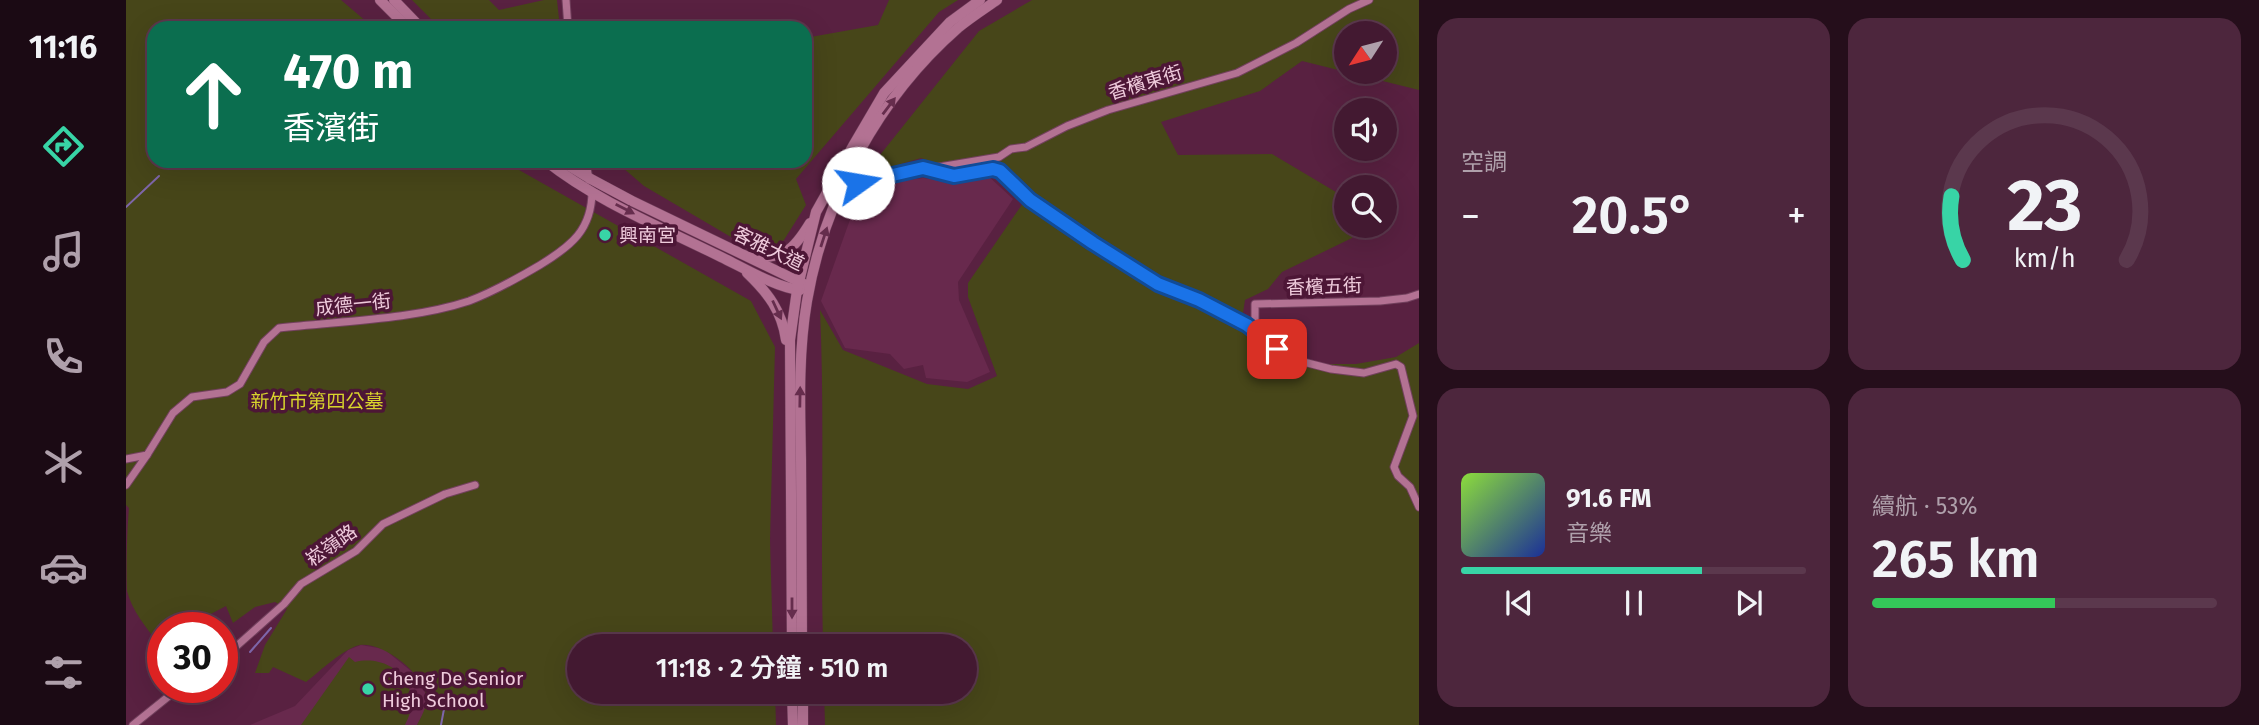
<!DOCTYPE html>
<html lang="zh-TW">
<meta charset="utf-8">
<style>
body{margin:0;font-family:"Fira Sans","Noto Sans TC",sans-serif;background:#4d263d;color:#f1f3f6;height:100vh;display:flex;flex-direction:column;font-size:26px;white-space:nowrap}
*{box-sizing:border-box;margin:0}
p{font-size:23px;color:#afa0ab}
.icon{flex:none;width:38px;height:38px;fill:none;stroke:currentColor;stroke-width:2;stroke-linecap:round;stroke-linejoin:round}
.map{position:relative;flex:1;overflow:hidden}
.drawer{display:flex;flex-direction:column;gap:18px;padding:18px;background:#250e1b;width:840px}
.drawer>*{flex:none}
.hud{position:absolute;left:21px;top:21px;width:665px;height:147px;border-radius:21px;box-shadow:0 7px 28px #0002,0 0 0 2px #5b384d;background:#0b6e4f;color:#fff;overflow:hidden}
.needle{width:46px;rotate:234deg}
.tools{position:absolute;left:1208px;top:21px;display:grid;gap:14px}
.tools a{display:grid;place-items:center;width:63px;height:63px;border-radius:50%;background:#431931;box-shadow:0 7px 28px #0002,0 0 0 2px #5b384d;font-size:35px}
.speed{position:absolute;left:21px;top:612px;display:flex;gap:14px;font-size:35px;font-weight:700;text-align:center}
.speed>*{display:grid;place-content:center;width:91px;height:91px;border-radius:50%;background:#431931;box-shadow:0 7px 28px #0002,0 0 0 2px #5b384d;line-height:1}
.speed .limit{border:10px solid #d22;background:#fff;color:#111}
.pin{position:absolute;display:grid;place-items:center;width:60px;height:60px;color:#fff;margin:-30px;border-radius:14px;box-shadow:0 4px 10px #0006}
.me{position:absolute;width:77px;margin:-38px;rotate:77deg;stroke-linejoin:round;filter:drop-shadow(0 0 5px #0008)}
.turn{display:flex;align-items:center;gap:24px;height:147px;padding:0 21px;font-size:32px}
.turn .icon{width:91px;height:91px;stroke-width:2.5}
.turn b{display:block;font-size:49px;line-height:60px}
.big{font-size:52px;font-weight:600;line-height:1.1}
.drawer .widget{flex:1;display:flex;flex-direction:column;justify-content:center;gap:10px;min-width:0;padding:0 24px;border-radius:21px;background:#4d263d}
.drawer .dial{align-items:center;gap:0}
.dial svg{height:182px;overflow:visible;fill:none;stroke:#5b384d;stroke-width:7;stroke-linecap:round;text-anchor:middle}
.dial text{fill:#f1f3f6;stroke:none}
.song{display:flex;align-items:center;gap:21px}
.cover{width:84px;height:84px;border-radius:10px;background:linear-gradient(135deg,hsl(90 70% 55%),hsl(230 70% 35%))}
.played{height:7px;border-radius:4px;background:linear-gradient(90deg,#38d4a6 70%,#5b384d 70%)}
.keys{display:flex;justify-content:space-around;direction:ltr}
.heat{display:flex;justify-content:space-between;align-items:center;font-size:38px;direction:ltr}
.charge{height:10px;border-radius:5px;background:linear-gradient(90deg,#34c759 53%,#5b384d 0)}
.drawer .tiles{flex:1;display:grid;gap:18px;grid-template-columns:repeat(2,1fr)}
.trip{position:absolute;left:441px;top:634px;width:410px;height:70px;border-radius:35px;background:#431931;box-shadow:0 7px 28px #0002,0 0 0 2px #5b384d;font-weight:600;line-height:70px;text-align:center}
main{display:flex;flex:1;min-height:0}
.tab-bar{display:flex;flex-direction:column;width:126px;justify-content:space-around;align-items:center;background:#1b0a14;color:#afa0ab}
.tab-bar .icon{width:49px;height:49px}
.tab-bar .selected{color:#38d4a6}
.tab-bar b{font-size:32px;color:#f1f3f6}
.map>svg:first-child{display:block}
</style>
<main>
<nav class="tab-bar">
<b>11:16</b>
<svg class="icon selected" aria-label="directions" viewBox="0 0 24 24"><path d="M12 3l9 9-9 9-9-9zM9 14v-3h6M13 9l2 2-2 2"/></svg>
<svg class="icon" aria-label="music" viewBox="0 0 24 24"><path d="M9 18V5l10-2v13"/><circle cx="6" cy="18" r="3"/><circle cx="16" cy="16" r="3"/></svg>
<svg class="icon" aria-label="phone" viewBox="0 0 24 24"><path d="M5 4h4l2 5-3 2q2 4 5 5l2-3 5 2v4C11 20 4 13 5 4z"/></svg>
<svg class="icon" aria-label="climate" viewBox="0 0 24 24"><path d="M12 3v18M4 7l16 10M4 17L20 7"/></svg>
<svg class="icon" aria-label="car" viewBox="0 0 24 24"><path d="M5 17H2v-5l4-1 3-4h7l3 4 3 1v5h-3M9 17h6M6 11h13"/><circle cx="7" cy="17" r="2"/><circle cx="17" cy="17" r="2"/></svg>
<svg class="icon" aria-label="filters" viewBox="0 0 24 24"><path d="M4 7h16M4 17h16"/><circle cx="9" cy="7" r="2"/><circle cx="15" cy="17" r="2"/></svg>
</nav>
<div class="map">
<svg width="1293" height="725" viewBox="0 0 1293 725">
<rect width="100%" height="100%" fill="#592141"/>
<g fill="#68294d">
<path d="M860 174 887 199 832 282 833 300 864 372 841 382 800 378 797 365 778 369 764 354 719 348 695 301 736 186 797 178 829 182Z"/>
<path d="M235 645 258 649 296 680 300 697 299 711 291 725H124L169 706 222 650Z"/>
</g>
<g fill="#474619" fill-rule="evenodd">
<path d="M0 0H215L248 28H28V161H403L405 162H379L625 301 649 347 644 540 647 646H453V691H649L650 725H291C296 715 302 706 300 694 296 673 257 642 234 645 218 648 193 672 180 682L147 667 143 673H129L139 645 161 609 149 602 129 607 107 623 100 606 79 617 69 628H37V646L32 643C20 627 6 611 1 591 0 570 1 529 3 508L0 505Z"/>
<path d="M286 0H363L373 10 418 0H431L434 28H314Z"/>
<path d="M763 0H832L813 12 670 179 680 205 656 243 622 247 518 186 489 161H679V38L752 25Z"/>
<path d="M906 0H1293V90L1176 61 1134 91 1035 122 1052 155 1146 154 1220 198V226H1234L1226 238 1156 272 1142 289 1119 300 1117 313 1161 361 1175 364H1230L1270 357 1293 343V725H699L698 691H838V646H697C694 534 699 422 694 310L717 350 801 384 842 389 871 376 842 297V283L906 190 883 169 860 163 829 170 795 158 738 175 853 31ZM1220 33H1258V72H1220Z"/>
<path d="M223 657 229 662C267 653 300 688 279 725H175Z"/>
</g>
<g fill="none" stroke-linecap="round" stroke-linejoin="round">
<g stroke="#7e66aa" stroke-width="2">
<path d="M0 207 33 176"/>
<path d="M124 652 145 628"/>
<path d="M315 725 321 693"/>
</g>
<g stroke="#72405d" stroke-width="9">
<g id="minor">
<path d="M440 0 442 28"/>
<path d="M460 161 463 180"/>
<path d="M807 168 873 157 885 149 900 147 941 126 982 110 1111 73 1170 43 1223 9 1243 0"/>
<path d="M701 179 715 185H724L797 168 828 176 867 169 874 171 904 200 967 243 1032 284 1073 300 1121 325 1136 339 1166 359 1205 369 1238 373 1270 364 1275 367 1287 416 1268 467 1272 476 1284 487 1293 507"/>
<path d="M1121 325 1129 320V304L1254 301 1281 298 1293 294"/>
<path d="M0 459 21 455 47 413 66 397 101 392 114 384 138 342 153 328C213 321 286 320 343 301 367 292 392 278 414 265 445 246 466 230 466 191"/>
<path d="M0 485 21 455"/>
<path d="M96 659 158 604 175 584 230 551 257 524 319 494 349 485"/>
<path d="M7 725 48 692 57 688"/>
</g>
</g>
<g stroke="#72405d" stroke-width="11">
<g id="tertiary">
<path d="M254 0 282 28"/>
<path d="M268 0 295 28"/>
<path d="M420 161C470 201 537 228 595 257 616 267 651 288 674 290"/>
<path d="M435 161 463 178 506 201 678 284"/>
<path d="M624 257C658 259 667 251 684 223"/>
<path d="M621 273C642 293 656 311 660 340"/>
<path d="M666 646 664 340 671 290 690 212 727 146 758 93 824 22 854 0"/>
<path d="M676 646C676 584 675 522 675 460 674 407 672 354 681 301 699 197 752 98 832 28 844 18 858 9 871 0"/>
<path d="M666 691 667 725"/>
<path d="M677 691V725"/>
</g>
</g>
<use href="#minor" stroke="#b37293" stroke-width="7"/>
<use href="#tertiary" stroke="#b37293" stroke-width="10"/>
</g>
<defs><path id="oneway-solid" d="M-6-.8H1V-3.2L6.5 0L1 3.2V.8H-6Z" transform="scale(1.75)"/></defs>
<g fill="#662d4d">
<use href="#oneway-solid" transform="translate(763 106) rotate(-53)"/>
<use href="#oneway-solid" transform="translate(499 209) rotate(27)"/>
<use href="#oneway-solid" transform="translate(698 237) rotate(-72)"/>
<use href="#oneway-solid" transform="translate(651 310) rotate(65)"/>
<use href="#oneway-solid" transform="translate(674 397) rotate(-89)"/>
<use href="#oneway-solid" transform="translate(666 608) rotate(90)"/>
</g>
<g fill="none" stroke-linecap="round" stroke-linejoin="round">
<g stroke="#114b97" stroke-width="18">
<path id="route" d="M732 183 797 168 828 176 867 169 874 171 904 200 967 243 1032 284 1073 300 1121 325 1151 349"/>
</g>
<use href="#route" stroke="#1a73e8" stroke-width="12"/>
</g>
<g fill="#38d4a6" stroke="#4d1636" stroke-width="2.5">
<circle cx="479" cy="235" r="7"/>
<circle cx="242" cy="689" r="7"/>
</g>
<g text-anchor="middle" stroke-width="7" stroke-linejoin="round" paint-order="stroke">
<g font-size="19" fill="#efcbdc" stroke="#4d1636">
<text transform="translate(1019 82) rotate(-17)" y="7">香檳東街</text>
<text transform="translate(643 248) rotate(26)" y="7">客雅大道</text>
<text transform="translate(1198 286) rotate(-2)" y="7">香檳五街</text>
<text transform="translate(227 304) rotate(-6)" y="7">成德一街</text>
<text transform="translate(205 545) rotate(-35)" y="7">崧嶺路</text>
</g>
<g font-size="19" fill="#efcbdc" stroke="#4d1636" text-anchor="start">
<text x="493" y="242">興南宮</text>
<text x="256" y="685">Cheng De Senior<tspan x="256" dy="22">High School</tspan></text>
</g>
<g font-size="19" fill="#d8d42c" stroke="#4d1636">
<text x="191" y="408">新竹市第四公墓</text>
</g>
</g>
</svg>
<div class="tools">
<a><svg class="needle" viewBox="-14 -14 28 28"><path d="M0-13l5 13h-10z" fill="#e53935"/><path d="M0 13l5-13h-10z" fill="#afa0ab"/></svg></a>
<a><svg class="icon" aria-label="sound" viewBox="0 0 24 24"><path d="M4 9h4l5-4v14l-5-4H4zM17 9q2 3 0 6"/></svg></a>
<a><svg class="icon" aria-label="search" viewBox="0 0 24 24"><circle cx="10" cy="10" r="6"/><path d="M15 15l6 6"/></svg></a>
</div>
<div class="speed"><div class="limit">30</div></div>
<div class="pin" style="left:1151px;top:349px;background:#d93025"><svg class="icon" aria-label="arrive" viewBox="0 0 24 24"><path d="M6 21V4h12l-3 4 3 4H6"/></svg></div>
<svg class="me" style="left:732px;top:183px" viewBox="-20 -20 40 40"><circle r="19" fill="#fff"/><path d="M0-13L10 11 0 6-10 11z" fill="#1a73e8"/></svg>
<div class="trip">11:18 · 2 分鐘 · 510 m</div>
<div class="hud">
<div class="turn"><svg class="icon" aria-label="ahead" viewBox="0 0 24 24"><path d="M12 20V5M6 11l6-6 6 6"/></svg><div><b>470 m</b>香濱街</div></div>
</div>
</div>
<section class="drawer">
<div class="tiles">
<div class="widget"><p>空調</p>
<div class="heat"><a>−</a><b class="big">20.5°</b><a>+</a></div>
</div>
<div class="widget dial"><svg viewBox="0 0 100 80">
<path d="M14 69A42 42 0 1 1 86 69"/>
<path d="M14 69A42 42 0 0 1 9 41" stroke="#38d4a6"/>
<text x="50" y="56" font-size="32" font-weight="700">23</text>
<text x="50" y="72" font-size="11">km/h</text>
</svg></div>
<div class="widget">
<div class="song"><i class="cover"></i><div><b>91.6 FM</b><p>音樂</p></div></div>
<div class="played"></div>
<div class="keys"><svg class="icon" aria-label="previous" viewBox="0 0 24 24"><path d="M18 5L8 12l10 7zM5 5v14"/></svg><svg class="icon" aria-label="pause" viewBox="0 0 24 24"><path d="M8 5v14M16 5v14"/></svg><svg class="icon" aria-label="next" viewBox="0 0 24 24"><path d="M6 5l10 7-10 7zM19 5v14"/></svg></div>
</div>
<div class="widget"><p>續航 · 53%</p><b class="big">265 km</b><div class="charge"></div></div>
</div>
</section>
</main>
